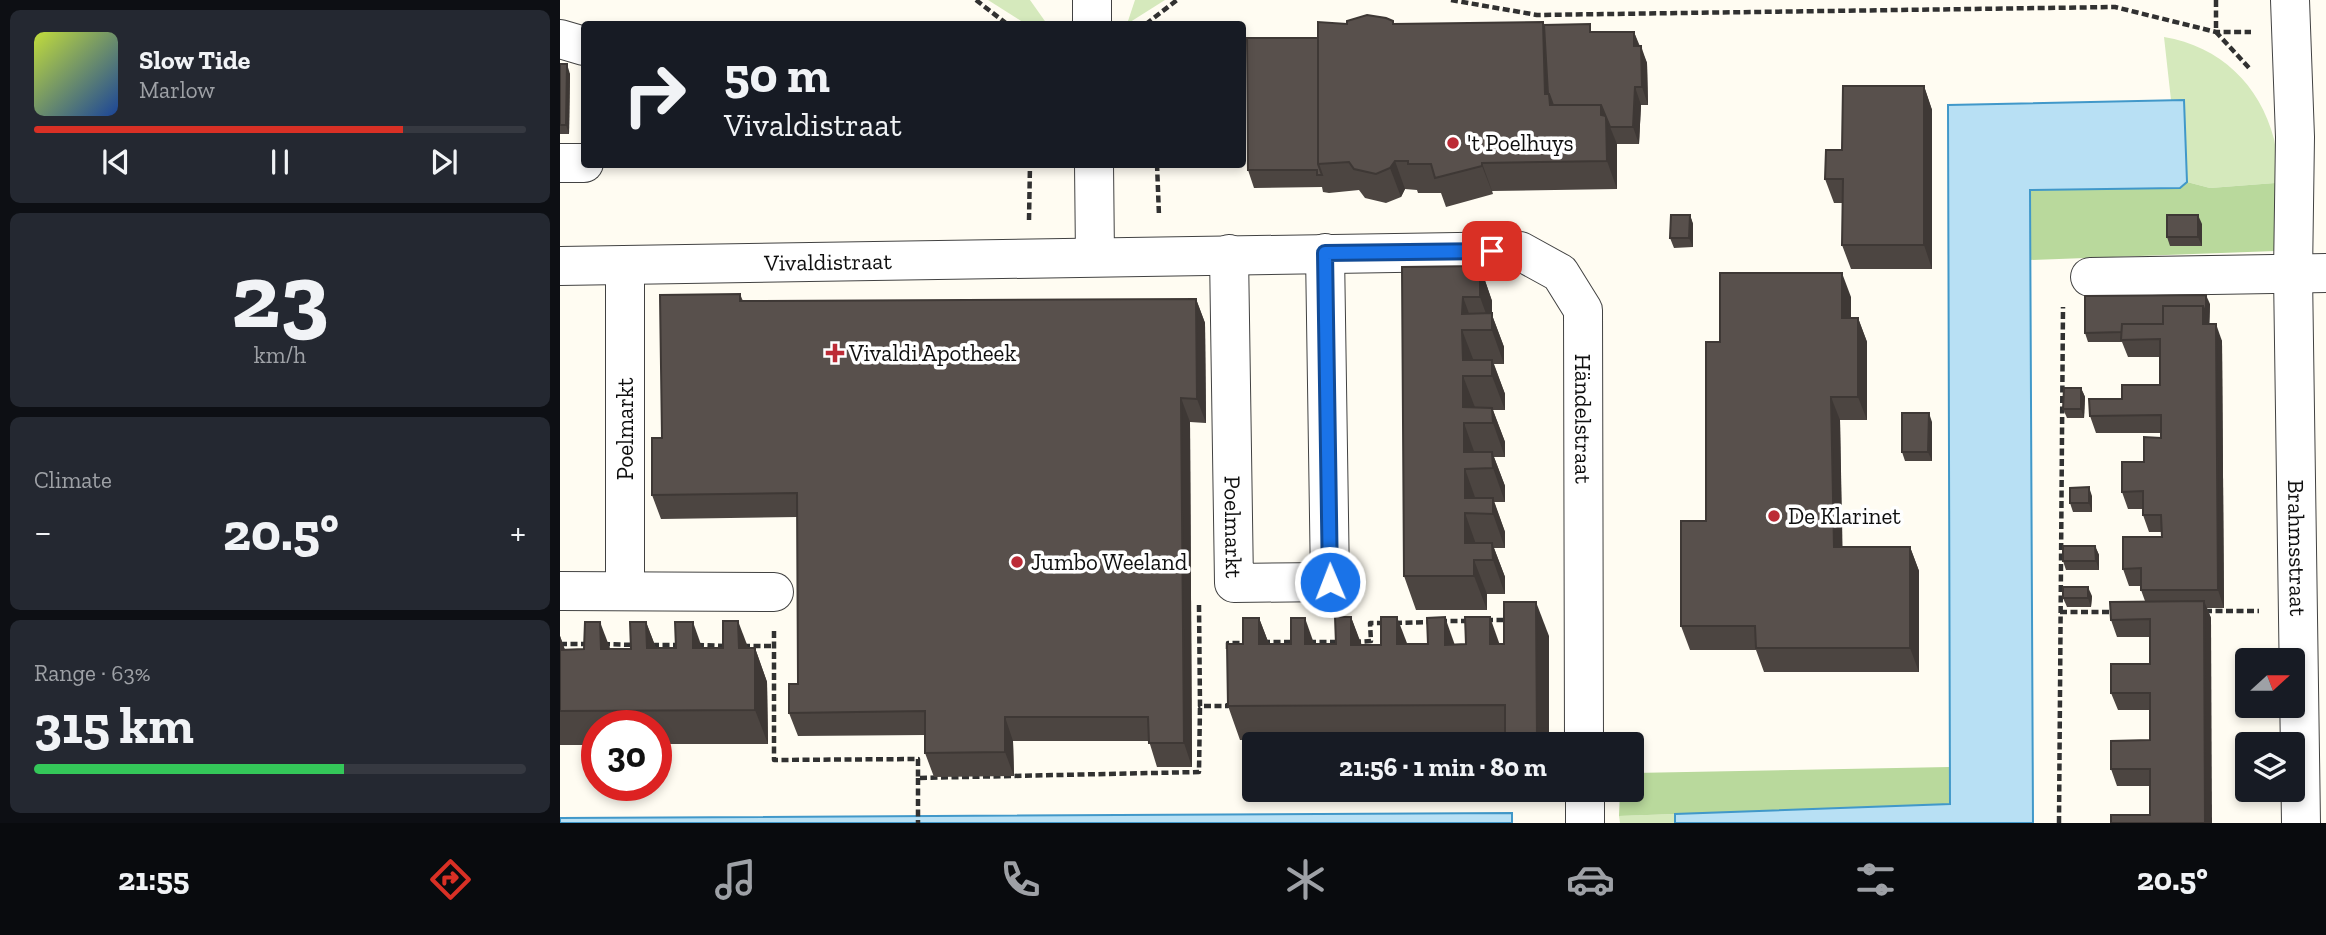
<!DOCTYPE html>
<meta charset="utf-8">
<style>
body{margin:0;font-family:"Zilla Slab",serif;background:#242831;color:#f1f3f6;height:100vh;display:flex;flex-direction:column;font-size:26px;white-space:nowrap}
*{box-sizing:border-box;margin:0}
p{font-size:23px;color:#9ea1a6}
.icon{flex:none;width:38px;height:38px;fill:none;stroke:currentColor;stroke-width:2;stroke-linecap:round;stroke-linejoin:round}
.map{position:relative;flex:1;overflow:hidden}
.side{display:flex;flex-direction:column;gap:10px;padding:10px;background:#0d0f14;width:560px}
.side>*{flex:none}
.top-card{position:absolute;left:21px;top:21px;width:665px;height:147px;border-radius:7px;box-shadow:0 4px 10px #0003;background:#171b24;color:#f1f3f6;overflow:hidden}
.needle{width:46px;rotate:69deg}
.fabs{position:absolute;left:1675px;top:648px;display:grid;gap:14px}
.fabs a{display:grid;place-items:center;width:70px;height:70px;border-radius:7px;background:#171b24;box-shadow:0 4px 10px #0003;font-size:35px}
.speed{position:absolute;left:21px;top:710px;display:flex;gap:14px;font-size:35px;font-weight:700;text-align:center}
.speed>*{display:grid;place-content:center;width:91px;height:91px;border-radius:50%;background:#171b24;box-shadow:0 4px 10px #0003;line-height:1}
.speed .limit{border:10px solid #d22;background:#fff;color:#111}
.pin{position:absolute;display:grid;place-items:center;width:60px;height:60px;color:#fff;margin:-30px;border-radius:14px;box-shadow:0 4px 10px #0006}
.me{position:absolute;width:77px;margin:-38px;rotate:359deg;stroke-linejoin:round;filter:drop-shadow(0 0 5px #0008)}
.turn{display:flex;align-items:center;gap:24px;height:147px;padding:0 28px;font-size:32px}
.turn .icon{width:91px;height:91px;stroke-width:2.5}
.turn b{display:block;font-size:49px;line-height:60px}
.big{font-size:52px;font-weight:700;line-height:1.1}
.side .tile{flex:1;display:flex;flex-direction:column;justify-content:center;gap:10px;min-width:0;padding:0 24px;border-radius:10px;background:#242831}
.side .dial{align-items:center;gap:0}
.dial b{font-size:91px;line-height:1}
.song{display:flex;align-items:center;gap:21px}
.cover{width:84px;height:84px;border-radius:10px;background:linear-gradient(135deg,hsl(70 70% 55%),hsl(220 70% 35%))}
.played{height:7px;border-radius:4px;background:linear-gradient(90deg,#d93025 75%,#363941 75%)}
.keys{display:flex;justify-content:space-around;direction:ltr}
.heat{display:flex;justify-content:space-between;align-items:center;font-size:38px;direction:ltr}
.charge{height:10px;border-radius:5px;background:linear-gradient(90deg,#34c759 63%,#363941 0)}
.trip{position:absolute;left:682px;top:732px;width:402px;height:70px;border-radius:7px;background:#171b24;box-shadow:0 4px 10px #0003;font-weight:700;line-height:70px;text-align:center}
.tabs{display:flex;height:112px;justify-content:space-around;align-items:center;background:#090b0e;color:#9ea1a6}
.tabs .icon{width:49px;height:49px}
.tabs .on{color:#d93025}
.tabs b{font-size:32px;color:#f1f3f6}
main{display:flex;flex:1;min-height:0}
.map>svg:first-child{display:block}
</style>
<main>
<section class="side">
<div class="tile">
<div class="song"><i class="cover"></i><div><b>Slow Tide</b><p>Marlow</p></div></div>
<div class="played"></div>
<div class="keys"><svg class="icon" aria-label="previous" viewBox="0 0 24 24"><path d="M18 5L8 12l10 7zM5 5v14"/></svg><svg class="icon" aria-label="pause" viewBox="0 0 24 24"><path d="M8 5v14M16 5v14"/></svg><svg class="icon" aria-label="next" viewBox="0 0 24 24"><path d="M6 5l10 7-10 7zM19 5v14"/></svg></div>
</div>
<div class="tile dial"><b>23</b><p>km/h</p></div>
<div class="tile"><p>Climate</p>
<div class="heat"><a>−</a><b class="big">20.5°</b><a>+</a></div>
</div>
<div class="tile"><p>Range · 63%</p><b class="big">315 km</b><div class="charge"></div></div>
</section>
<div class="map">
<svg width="1766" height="823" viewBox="0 0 1766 823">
<rect width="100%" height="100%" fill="#fffcf2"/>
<g fill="#d5e9bc">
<path d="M428 0H470L487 24H466Z"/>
<path d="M575 0H605L567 24Z"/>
<path d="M1604 37C1660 46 1700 85 1714 139 1717 152 1715 170 1715 183L1650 188 1627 182 1623 100H1611Z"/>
<path d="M1115 814V823H1060L1059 816Z"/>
</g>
<g fill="#b9d99c">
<path d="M1627 182 1650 188 1715 183V251L1470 260V190L1620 188Z"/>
<path d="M1389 767 1390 804 1059 816 1060 789H1073V773Z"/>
</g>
<g fill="#b8e0f4" stroke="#4198c9" stroke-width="2">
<path d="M1624 100 1627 182 1620 188 1470 190 1473 823H1115V814L1390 804 1388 105Z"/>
<path d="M952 813V823H0V818Z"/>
</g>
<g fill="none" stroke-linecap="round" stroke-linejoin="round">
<g stroke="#424242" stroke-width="40">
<g id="minor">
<path d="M532 0V24"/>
<path id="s1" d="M1730 0 1735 137 1733 274 1741 823"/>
<path d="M0 39 24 46"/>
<path d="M0 163H24"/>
<path d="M534 164 535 256"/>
<path id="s2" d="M669 254 674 583 770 582 765 253"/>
<path id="s3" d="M0 266 960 251 1000 273 1023 310 1024 744"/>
<path d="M65 266V591"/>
<path d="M1530 277 1766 273"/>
<path d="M0 591 214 592"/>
<path d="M1025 789V823"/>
</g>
</g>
<g stroke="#313131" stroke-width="4.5" stroke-dasharray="7 3.5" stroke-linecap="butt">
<path d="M416 0 447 24"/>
<path d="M891 0 977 15 1555 7 1656 32H1691"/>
<path d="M1656 0V32L1691 70"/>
<path d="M586 24 617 0"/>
<path d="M597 164 599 216"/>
<path d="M469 220 470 164"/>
<path d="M639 605 640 706H668V703"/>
<path d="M1645 611H1699"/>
<path d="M1500 612H1556"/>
<path d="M926 620H948"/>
<path d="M880 621H910"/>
<path d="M835 623 871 622"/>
<path d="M214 631V760L358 759V778L639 772 640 706"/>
<path d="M703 642H733"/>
<path d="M749 642H779"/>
<path d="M794 642 811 641 810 623H826"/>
<path d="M0 644H27"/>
<path d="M43 644 76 645"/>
<path d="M92 645H122"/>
<path d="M137 645 167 646"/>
<path d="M183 646H214"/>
<path d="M668 649V643H688"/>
<path d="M358 778V823"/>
<path d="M1499 823 1503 307"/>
</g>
<use href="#minor" stroke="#fff" stroke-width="38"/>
</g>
<g fill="#4c4541">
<path d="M787 24 985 27 1033 32H1074L1087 63 1088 105H1081L1079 144H1056L1057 189 932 191 933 194 886 207 881 193H858L857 190 845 189 841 197 826 203 805 198 799 190 769 193 763 192 762 187 694 188 688 170 758 38Z"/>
<path d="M0 64 10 74 9 134H0Z"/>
<path d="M1364 86 1372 110V269H1291L1282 245 1283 203H1274L1265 179 1282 150Z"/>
<path d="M1130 215 1133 224V247L1114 248 1110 238Z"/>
<path d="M1642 224V246H1610L1607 237Z"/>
<path d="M920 266 932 301V315L944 347V364H934L945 394V410H933L945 442V457H934L945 486V502H934L945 532V548H934L945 577V594H927V610H856L844 576 842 267Z"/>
<path d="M180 294 183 301 636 299 645 323 646 423 630 422 632 767H597L589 741H453L454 776 374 777 365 753V735L238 736 229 713 238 684 237 517 101 519 92 495 102 438Z"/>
<path d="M1291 297V318H1298L1307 342V420H1280L1282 547H1350L1359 571V672H1204L1196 650H1130L1121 626 1146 521 1160 342Z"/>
<path d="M1650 304 1649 324 1662 341 1664 608H1647L1651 618 1590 815V786H1557L1551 769 1590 740V710H1558L1551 693 1590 664V637H1557L1551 620 1585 601 1581 590V586H1569L1563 569 1602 537 1601 532H1589L1583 515V509H1568L1562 492 1601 438V433H1536L1530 416 1562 399 1600 385V357H1568L1562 342H1528L1525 333Z"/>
<path d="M1521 388 1525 397 1524 418H1507L1503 409Z"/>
<path d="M1372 422V461H1345L1342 452Z"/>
<path d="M1532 496V512H1513L1510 503Z"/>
<path d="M1535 546 1539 555V570H1506L1503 561Z"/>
<path d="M1532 596 1531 607H1507L1503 598Z"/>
<path d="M791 617 801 645 944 644 989 636V744H948L946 739 680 740 668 706 683 644 699 618 709 644H776Z"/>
<path d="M86 622 96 648H195L207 682 208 744H96V726H37V745H0V636L5 650 71 649Z"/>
</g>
<g fill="#3e3835">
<path d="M983 22 993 50 994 116 985 94Z"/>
<path d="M1074 32 1080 49 1074 46Z"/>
<path d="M1081 46 1087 63 1088 105 1082 87Z"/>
<path d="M7 64 10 74 9 134 6 125Z"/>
<path d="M1364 86 1372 110V269L1364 245Z"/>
<path d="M1075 87 1081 105 1079 144 1073 127Z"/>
<path d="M1041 105 1057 144V189L1047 161Z"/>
<path d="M835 161 845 189 841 197 830 168Z"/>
<path d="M922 163 932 191 933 194 922 166Z"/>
<path d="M1130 215 1133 224V247L1129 238Z"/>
<path d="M1638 215 1642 224V246L1638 237Z"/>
<path d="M920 266 932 301V315L944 347V364L920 297Z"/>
<path d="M1282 273 1291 297V342L1282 318Z"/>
<path d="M1646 295 1650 304 1649 342 1643 324V306Z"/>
<path d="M903 297 915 330 902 314Z"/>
<path d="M636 299 645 323 646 423 637 399Z"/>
<path d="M1298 318 1307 342V420L1298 397Z"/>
<path d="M1656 324 1662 341 1664 608 1658 590Z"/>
<path d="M902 330 915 364 903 360Z"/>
<path d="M932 360 945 394V410L932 376Z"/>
<path d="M903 376 916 410 903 407Z"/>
<path d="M1521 388 1525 397 1524 418 1521 409Z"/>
<path d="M1271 397 1280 420 1283 571 1274 547Z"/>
<path d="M621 398 630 422 632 767 624 743Z"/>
<path d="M932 408 945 442V457L933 423Z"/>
<path d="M1369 413 1372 422V461L1368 452Z"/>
<path d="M904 423 916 457 904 452Z"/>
<path d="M932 452 945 486V502L933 468Z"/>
<path d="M905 469 917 503 905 498Z"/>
<path d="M1529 487 1532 496V512L1529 503Z"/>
<path d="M933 498 945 532V548L933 514Z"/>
<path d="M905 513 917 547 914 560 927 594V610L914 576 905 543Z"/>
<path d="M932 543 945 577V594L933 560Z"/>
<path d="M1535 546 1539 555V570L1536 561Z"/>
<path d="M1350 547 1359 571V672L1350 648Z"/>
<path d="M1528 587 1532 596 1531 607 1528 598Z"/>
<path d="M1644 601 1651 618 1652 823H1645Z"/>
<path d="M976 602 989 636V744H980L977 737Z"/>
<path d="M791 617 804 651 791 645Z"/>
<path d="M837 617 850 651 837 644Z"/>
<path d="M885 617 897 651 885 645Z"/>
<path d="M930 617 942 651 930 644Z"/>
<path d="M699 618 712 652 699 644Z"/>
<path d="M745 618 757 652 745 644Z"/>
<path d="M178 621 191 655 179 648Z"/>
<path d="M40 622 53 656 41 649Z"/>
<path d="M86 622 99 656 87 648Z"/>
<path d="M133 622 145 656 133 648Z"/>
<path d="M0 636 7 656 0 664Z"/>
<path d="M195 648 207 682 208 744 195 710Z"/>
<path d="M445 717 453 741 454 776 445 752Z"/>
</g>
<g fill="#58504c" stroke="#3e3835" stroke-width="2">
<path d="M807 15 826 18 833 21V24L983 22 985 94H989L990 105H1041V115L1046 116 1047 161 922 163V166L875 178 871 164H848V161H835L830 168 816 174 794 169 789 162 758 164V22L787 24V21Z"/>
<path d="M1030 24V32H1074V46H1081L1082 87H1075L1073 127H1050L1041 105H993L989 94H988L984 25Z"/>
<path d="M687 38H758V164L762 175H757V170H688Z"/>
<path d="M0 64H7L6 125H0Z"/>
<path d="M1283 86H1364V245H1282L1283 179H1265L1266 150H1282Z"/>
<path d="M1111 215H1130L1129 238H1110Z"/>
<rect x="1607" y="215" width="31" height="22"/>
<path d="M920 266V297H903L902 314 932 313V330H902L903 360H932V376H903V407L932 408 933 423H904V452H932L933 468 905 469V498H933V514L905 513V543H932L933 560H914V576H844L842 267Z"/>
<path d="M1160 273H1282V318H1298V397H1271L1274 547H1350V648H1196L1195 626H1121V521H1146V342H1160Z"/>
<path d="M180 294V301L636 299 637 399 621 398 624 743H589L588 717H445V752L365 753V711L229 713V684H238L237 493 92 495V438H102L100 295Z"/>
<path d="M1646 295V314L1643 306H1603V324H1562V332L1525 333V296Z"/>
<path d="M1603 306H1643V324H1656L1658 590H1581V568L1563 569V537H1602L1601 515H1583V491L1562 492V462H1584V437L1601 438V415L1530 416 1529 399H1562V385H1600V339L1561 340 1562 324H1603Z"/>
<path d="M1504 388H1521V409H1503Z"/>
<path d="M1342 413H1369L1368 452H1342Z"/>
<path d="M1529 487V503H1510V488Z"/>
<path d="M1503 546H1535L1536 561H1503Z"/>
<rect x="1503" y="587" width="25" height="11"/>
<path d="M1644 601 1645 823H1551V815H1590V769H1551V741L1590 740V693H1551V664H1590V619L1551 620 1550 602Z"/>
<path d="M944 602H976L977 737H945V705L668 706 667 644H683V618H699V644H731V618H745V644H776L775 617H791V645H821V617H837V644H868L867 618 885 617V645L906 644 905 617H930V644H944Z"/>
<path d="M163 621H178L179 648H195V710L0 711V650L24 649 25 622H40L41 649H71L70 622H86L87 648H116L115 622H133V648H163Z"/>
</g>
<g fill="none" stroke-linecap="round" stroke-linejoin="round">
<g stroke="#114b97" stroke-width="18">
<path id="route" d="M770 582 765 253 932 251"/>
</g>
<use href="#route" stroke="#1a73e8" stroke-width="12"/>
</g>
<g fill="#bc2b36" stroke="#fff" stroke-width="2.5">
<circle cx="893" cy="143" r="7"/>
<path d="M271.5 342.5h7v7h7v7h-7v7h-7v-7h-7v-7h7z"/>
<circle cx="1214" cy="516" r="7"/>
<circle cx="457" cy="562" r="7"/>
</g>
<g text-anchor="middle" stroke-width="7" stroke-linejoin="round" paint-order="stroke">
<g font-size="23" fill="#0f0f0f" stroke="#fff" text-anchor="start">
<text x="907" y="151">'t Poelhuys</text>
<text x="289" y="361">Vivaldi Apotheek</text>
<text x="1228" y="524">De Klarinet</text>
<text x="471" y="570">Jumbo Weeland</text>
</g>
<g font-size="23" fill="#0f0f0f" stroke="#fff">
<text dy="8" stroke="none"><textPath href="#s3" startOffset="268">Vivaldistraat</textPath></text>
<text dy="8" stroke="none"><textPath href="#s3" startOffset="1158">Händelstraat</textPath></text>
<text transform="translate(65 429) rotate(-90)" y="8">Poelmarkt</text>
<text dy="8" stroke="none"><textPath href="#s2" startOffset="273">Poelmarkt</textPath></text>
<text dy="8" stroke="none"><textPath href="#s1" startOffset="548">Brahmsstraat</textPath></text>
</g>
</g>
</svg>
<div class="fabs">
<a><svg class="needle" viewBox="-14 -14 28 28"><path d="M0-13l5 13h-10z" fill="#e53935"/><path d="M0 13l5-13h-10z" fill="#9ea1a6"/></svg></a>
<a><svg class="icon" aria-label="layers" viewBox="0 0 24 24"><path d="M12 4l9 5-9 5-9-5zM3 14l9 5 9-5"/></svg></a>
</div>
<div class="speed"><div class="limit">30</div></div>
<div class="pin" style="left:932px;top:251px;background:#d93025"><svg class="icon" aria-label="arrive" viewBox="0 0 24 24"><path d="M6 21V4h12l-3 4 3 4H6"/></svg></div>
<svg class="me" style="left:770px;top:582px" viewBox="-20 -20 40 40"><circle r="17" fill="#1a73e8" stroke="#fff" stroke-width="3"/><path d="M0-11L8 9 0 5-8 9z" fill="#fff"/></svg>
<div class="trip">21:56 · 1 min · 80 m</div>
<div class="top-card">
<div class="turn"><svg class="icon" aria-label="right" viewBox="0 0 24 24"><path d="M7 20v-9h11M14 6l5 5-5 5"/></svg><div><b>50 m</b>Vivaldistraat</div></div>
</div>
</div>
</main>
<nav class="tabs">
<b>21:55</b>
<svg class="icon on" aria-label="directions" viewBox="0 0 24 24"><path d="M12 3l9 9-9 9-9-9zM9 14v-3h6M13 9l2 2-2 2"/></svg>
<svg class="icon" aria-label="music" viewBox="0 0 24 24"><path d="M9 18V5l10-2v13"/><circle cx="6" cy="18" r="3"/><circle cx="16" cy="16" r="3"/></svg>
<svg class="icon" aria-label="phone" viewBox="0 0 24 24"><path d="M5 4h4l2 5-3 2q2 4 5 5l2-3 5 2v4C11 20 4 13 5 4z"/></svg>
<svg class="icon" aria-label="climate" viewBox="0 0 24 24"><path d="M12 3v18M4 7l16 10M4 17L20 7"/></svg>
<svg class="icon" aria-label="car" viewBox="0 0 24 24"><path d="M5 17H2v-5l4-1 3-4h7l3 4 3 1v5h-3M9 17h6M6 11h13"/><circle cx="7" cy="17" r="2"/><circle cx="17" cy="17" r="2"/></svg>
<svg class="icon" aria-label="filters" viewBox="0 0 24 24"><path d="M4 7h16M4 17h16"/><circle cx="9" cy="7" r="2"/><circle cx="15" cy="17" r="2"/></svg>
<b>20.5°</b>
</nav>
